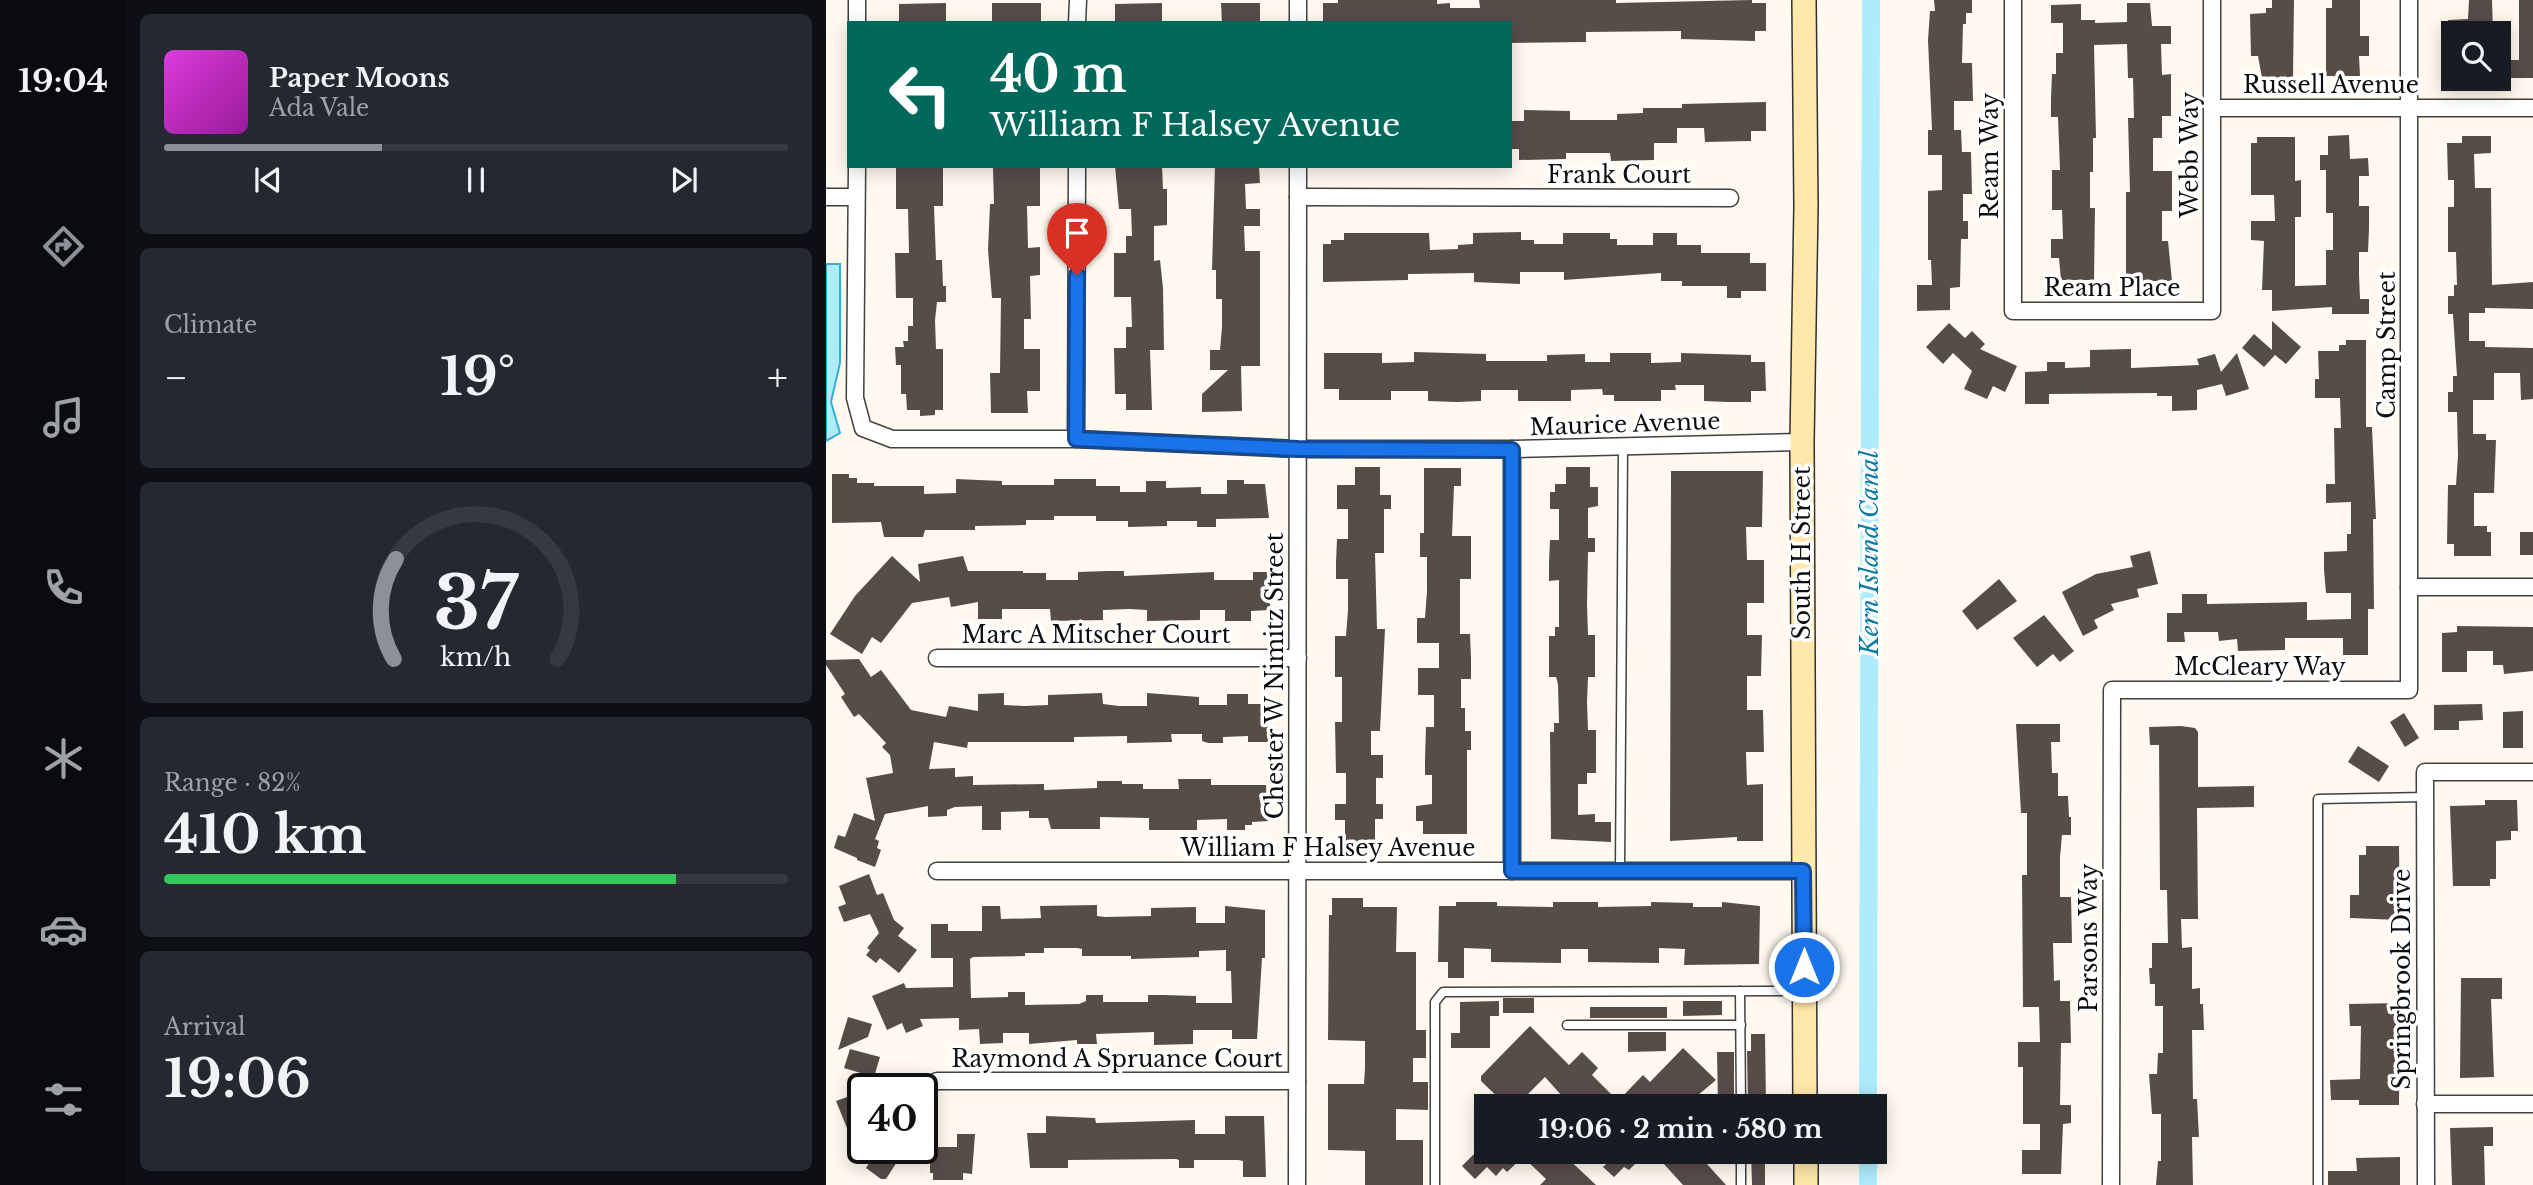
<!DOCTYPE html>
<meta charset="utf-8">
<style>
body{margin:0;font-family:"Libre Baskerville",serif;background:#242831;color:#f1f3f6;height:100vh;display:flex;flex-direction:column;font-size:26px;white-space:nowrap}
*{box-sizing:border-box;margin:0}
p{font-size:23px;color:#9ea1a6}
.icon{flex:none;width:38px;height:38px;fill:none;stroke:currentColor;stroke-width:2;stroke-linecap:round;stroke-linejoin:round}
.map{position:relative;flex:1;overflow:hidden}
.side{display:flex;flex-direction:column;gap:14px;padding:14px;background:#0d0f14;width:700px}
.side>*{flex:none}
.top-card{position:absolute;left:21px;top:21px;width:665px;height:147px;border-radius:0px;box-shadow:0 4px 18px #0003;background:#00695c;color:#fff;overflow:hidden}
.controls{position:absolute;left:1615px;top:21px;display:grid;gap:14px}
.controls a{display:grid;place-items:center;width:70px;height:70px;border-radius:0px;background:#171b24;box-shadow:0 4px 18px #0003;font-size:35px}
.speed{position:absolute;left:21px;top:1073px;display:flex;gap:14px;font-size:35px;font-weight:700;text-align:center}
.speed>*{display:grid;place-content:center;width:91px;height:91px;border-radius:50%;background:#171b24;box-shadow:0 4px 18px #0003;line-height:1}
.speed .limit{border:4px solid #111;border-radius:10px;background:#fff;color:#111}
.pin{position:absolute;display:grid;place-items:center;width:60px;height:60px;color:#fff;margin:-72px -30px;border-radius:50% 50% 50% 0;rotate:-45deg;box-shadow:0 0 7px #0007}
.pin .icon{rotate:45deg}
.me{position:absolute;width:77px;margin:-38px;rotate:0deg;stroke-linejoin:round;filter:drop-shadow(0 0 5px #0008)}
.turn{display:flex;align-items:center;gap:24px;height:147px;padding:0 28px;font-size:32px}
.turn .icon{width:91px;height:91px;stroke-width:2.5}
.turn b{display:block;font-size:49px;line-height:60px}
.big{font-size:52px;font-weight:800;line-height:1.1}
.side .tile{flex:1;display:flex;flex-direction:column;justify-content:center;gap:10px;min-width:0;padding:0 24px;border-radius:10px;background:#242831}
.side .dial{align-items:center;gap:0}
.dial svg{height:182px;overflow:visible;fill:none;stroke:#363941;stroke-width:7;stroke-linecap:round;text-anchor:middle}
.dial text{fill:#f1f3f6;stroke:none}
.song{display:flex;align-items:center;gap:21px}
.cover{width:84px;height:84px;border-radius:10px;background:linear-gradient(135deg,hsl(300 70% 55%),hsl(300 70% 35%))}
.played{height:7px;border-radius:4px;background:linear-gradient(90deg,#8c9099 35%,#363941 35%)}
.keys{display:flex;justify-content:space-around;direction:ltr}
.heat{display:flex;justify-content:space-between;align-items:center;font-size:38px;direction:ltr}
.charge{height:10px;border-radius:5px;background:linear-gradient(90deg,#34c759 82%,#363941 0)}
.trip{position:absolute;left:648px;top:1094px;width:413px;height:70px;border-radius:0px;background:#171b24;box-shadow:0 4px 18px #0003;font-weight:800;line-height:70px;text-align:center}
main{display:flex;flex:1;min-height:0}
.tabs{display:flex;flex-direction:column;width:126px;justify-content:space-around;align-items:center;background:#090b0e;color:#9ea1a6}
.tabs .icon{width:49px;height:49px}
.tabs .selected{color:#8c9099}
.tabs b{font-size:32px;color:#f1f3f6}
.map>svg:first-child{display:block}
</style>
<main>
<nav class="tabs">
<b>19:04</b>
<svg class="icon selected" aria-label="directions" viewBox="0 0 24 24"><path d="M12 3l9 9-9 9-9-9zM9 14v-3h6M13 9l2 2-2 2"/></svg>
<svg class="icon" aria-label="music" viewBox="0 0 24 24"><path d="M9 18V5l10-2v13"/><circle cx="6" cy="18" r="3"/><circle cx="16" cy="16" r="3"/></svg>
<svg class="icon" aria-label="phone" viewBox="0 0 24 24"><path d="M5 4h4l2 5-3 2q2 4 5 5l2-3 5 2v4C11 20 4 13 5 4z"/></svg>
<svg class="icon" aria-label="climate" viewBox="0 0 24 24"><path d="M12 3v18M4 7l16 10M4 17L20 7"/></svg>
<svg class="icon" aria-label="car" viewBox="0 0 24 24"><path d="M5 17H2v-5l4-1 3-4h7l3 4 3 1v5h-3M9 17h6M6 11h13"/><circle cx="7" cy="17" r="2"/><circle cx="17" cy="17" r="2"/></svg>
<svg class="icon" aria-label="filters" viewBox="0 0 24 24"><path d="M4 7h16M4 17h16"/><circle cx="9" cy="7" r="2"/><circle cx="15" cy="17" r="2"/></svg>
</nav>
<section class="side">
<div class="tile">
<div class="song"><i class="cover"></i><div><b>Paper Moons</b><p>Ada Vale</p></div></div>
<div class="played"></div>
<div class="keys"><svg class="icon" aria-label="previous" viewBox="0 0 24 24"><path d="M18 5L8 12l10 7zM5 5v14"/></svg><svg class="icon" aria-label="pause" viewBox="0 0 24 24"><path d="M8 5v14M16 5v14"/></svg><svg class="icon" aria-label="next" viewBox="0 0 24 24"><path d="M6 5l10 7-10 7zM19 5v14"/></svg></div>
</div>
<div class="tile"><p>Climate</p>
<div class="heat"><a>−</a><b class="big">19°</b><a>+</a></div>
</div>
<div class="tile dial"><svg viewBox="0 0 100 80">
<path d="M14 69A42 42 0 1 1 86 69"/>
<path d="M14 69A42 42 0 0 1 15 25" stroke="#8c9099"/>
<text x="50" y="56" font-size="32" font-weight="700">37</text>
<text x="50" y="72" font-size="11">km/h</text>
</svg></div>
<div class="tile"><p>Range · 82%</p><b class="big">410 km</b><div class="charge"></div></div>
<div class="tile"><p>Arrival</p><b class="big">19:06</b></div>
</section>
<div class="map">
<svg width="1707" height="1185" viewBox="0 0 1707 1185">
<rect width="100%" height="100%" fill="#fff9ef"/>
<path fill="#aeecfc" stroke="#2eb2da" stroke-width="2" d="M0 264H14V363L5 402 14 433 0 441Z"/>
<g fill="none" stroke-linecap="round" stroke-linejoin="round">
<g stroke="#aeecfc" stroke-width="18">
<path d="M1042 1106 1045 0"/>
<path d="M1042 1185V1152"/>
</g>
</g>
<g fill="#584c49" fill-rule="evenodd">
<path d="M512 0H611V4L624 3V8H654L653 0H790V3L926 0V3H940V31H929V41L855 39V31L760 32V42L684 43V23H497V3H512Z"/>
<path d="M1108 0H1146V13H1140V24H1137L1136 63H1146L1147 101H1128V130H1135L1136 152H1145L1146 194H1137V221H1142V239H1135L1134 287 1124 288V310L1091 311V285H1106L1105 260H1102V191L1116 190V155H1102V130H1106L1102 40 1104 11H1109Z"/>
<path d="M1446 0H1468L1467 77 1436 78 1432 56H1425L1424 14 1440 13V8H1446Z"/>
<path d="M1506 0H1534V36H1543V56H1533L1534 76H1500V8H1506Z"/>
<path d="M1643 0H1666L1667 33H1622V20L1642 19Z"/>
<path d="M1693 0H1707V78H1673V60H1693Z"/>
<path d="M120 3V23H73V4Z"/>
<rect x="166" y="3" width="49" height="20"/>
<path d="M336 3V23L289 22V4Z"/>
<path d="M395 3H434V22L396 23Z"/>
<path d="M1301 3H1324L1326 26H1345V44H1335L1336 75 1345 74V116H1336V138H1327V171H1346V211H1336V241H1342L1346 281H1300V192H1304L1302 118H1308L1307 78H1302L1301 44 1268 45 1270 138H1267V172H1264V208H1269L1268 280H1235L1233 258H1225V239H1237L1236 210H1226V170H1234L1232 117H1225V98L1226 74H1230V53H1237V23H1225V5L1255 4V20H1269V23L1301 22Z"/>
<path d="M940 102V131H925V141L879 142 878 128H851V143H828V160L785 161 784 153H740V159L693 160V149H684V121H698V110L744 111V120H791V114L817 113V108H856V104Z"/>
<path d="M1523 135 1524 159 1542 158 1543 176H1533V206H1543V229L1542 252H1533V274L1534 299H1543V314H1506V307L1446 311V290H1436L1438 241 1425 240V221H1449L1448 195H1425V143H1431V137H1469V181L1475 180V217H1469V286L1500 285V250H1507V213H1500V170H1494V155H1502V136Z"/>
<path d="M1636 136H1665V153L1648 154 1649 188H1665L1666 285 1707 282V309L1659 308V313H1643V341H1659V347L1707 348V399L1695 400 1694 373H1668V400H1647V434H1660V440H1670L1668 493H1648V526H1661V532H1665V556H1628V544H1621L1622 485H1630L1632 456 1631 412H1622V392H1627V376H1631L1627 314H1622V296H1628V285H1631L1630 252H1622V207H1628V180H1622L1621 143H1636Z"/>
<path d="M70 166 117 167V206H108L110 260H116L117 286H120V302H111L109 320 110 349H117V410H109V415L94 416V410H81L80 394H75V365H70L69 347H78L77 341H82V326H87V298H70L69 253H83L82 209H70Z"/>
<path d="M175 166H214V206H201L202 248 214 247V275L204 276 205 319H198V349H214V391H201L202 413H165L164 373H174L175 298H166L162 250 164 204H168L167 168Z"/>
<path d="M289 166H336L337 189H341V225L328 226V261L334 260 337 288 338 350H324L326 410H300V394H289L288 348H300V327H306L305 297H288V253H300V236H306L305 209H293Z"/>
<path d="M389 166H433L434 183 419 184 420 209H434V226H418L419 251H434V366H415L416 411 376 412V394L402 370H384V350H394L396 327V299H390V270H386Z"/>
<path d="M695 232V240H708V244H737V233H784V239H791V245H827V233H851V245H875V253H924V263H940V291H915V298H901V286H856V281H835V273L738 280V272H694V284L648 282V273L582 274V280L497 282V244H505V240H518V233H603L604 250 632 249V245L647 244V233Z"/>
<path d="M1446 321 1475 347 1460 364 1449 355 1438 367 1416 348 1428 334 1446 350Z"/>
<path d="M1123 323 1139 338 1146 331 1159 344 1154 349 1191 366 1179 392 1167 386 1161 399 1138 389 1146 371 1127 353 1117 364 1100 347Z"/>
<path d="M1520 340H1540V427H1546L1550 519H1547L1548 609H1542V655H1517V638H1459V650L1412 651 1411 639 1393 641 1392 632H1358L1359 642H1341V613H1356V594H1381V604L1481 602V620L1525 619V593H1500L1498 570V552L1521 551V534H1525V502L1500 503V484H1509L1508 428H1515L1514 398H1489V379H1493L1492 351H1513V345H1520Z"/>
<path d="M1305 349V368L1373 365 1371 359 1389 354 1395 372 1411 353 1423 389 1400 396 1396 384 1371 390V410L1346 411V396H1331V393L1223 394V404H1199V372L1221 371V362H1239V368L1264 367V350Z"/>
<path d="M588 352 660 354V361H721V355L759 354V362H784V353H825V363L855 362V353L925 355V362H939L940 391H925V402H901L878 401V385H849L850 390H835V401H788V395H777L776 389 745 390V401H692V390H655V401L631 402 602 401V391H565V400H513V389H498V353H556V363L588 362Z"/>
<path d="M529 467H554V495H565V509H558V553H549L551 629H559L554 731H545V755H557V778H550V804H557V819H549V842H519V820H509V804H520V773H510L509 722H516V677H509V636H520L522 610V579H510V562L511 539H522V509H511V485H529Z"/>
<path d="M740 467H764V487H772V506L762 508V538H769V552H762L761 605 762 635H769V677H762L761 702 762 730H770V773H761V784H752V815L769 814V822H785V842L725 839 724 732H728V723H733L732 684 730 677H723V636H729V627H733V580L723 581V562L724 540H733V509H724V492H729V484H740Z"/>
<path d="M598 468H635V486H628L626 536H645V579H634V634H644L645 658V679H635V708H639V731H645V750H641V834H597V821H590V806L606 804V775H599V759L600 727H608V695H592V668H613V643H591V618H599L601 591V557H594V533H598Z"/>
<path d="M845 471H937L936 527H920L921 560H938V603H921V635H936L935 676H921V710H937L938 752H920L921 785 937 784V841H911V837L844 841Z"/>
<path d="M6 474H23V478H31V483H48V486H98V494L130 493V479L176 481V485H228V479H270V486H294V492H320V481H340V488L375 487V494H401V480H418V484H439L443 518 390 519V527H371V521H341V526L302 527V521H270V516H228V520H200V525L149 526V530H99L97 537H58L55 522 6 523Z"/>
<rect x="1694" y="532" width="13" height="23"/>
<path d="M1324 551 1332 584 1311 589 1313 597 1285 604 1288 610 1268 620 1272 628 1257 636 1236 592 1270 574 1307 567 1304 556Z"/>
<path d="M66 556 94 582 92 564 137 556 142 571H197V573H220V580H252V572L282 571H298V576L388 572V580H427V572H444V610L425 611V621H399V610H374V620L321 621V610L303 609 277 610V620L225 621 224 609H176V619H152V602L125 607 123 597 86 603 55 643 46 637 36 654 4 634 29 596Z"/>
<path d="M1173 579 1191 601 1151 630 1136 611Z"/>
<path d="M1218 615 1248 651 1234 662 1227 654 1211 667 1187 638Z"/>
<path d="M1631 626 1707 627V671L1678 674 1677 665H1667V651H1641V672H1616V633L1631 632Z"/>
<path d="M33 659 45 677 55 670 85 710 120 717 123 706 152 711V694L178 693V705L198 706 222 705V695L276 693 277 704 293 706H321V693L373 697V705H401V694H422V704H442V742H422V736L397 737V743H382L376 741V734H345L346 742 301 743V736L248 737V742H142L141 748 108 742 103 769 129 768V777L147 776V785L218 784V790L271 788V781H296V784H317V789H353L352 779H385V785H440L442 821 426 822V825H419V830H401V819L371 820V830H323V818L274 817V829H225L222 818H203V811L175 812V830H156V806L129 807 121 810V816L102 817V806L59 814 49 839 53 841 51 848 55 850 49 867 31 860V858L8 848 12 835 19 837 28 813 49 821 40 778 67 773 64 755 56 747 60 743 33 714 28 717 15 697 19 694 0 665V660Z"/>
<path d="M1656 704 1657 720 1633 721V730H1608V705Z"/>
<path d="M1697 711V748H1677V712Z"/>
<path d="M1578 713 1593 738 1579 747 1564 722Z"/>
<path d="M1190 724H1234V742H1225L1226 773H1232V796H1242L1243 817H1245V835H1236L1234 857V897H1245L1246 943H1227L1228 981 1234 980V1001H1244L1245 1043H1235L1234 1105H1245V1123L1237 1124 1235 1174H1196V1150H1214V1124H1197V1067H1192V1042H1214L1213 1007H1197L1196 875H1201V813H1195Z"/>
<path d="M1355 726 1369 728 1372 732V787L1428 786V807L1371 808 1372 919H1355L1356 948 1366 947V989L1374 988V1004H1377L1378 1030H1366L1367 1099H1371L1373 1137H1366L1367 1185H1330L1332 1161H1335V1114H1326L1323 1074H1331L1332 1053H1337V1006H1329V984H1324L1323 968H1326V943H1342L1341 890H1334L1333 745H1324L1323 727Z"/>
<path d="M1532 746 1563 766 1553 782 1522 762Z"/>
<path d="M1659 800H1691L1692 831H1685V840L1670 841V879H1664V886H1627L1624 806 1659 805Z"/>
<path d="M1540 846H1573L1574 920 1524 918V895H1533V855H1540Z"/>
<path d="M43 874 51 895 57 893 68 920 78 928 72 936 91 950 73 973 54 958 50 963 40 955 44 950 41 948 53 933 44 914 18 922 12 907 20 904 13 886Z"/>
<path d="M506 898H537V907H571L570 952H590V1030H600V1058H587V1082H602V1110L570 1109V1140H597V1185H539V1151L502 1150V1084H538L539 1068V1041L502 1040 503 915H506Z"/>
<path d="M630 902H671V906L727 907V902H772V907L825 906V902L867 903V907H896V902L934 906 933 964 858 965 859 949 833 948V963L762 962V949H735V963L665 962V949L638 948V978H622V962H612L613 906H630Z"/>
<path d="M271 905V916L279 917 325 916V908L370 907V923H399V906L439 910V958H436L431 1039H406V1030H367V1044L328 1045V1032L270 1034 271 1044H251V1040L203 1044V1033H177V1043L154 1044 153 1029 133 1030V1018L94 1019 97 1026 80 1033 76 1023 61 1030 46 996 78 983 80 988 127 987V958H105V924H122V931H156V906H174L175 919 215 918 214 906ZM218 948H251L256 949V956H305V959L373 957V951L400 950V971H405L406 1003H370V996L338 995H322V1002H277V995H260V1001L253 1004 199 1005V992H182V997L145 998 144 959 147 957 199 956V953H218Z"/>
<path d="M1635 978H1676V999H1665L1668 1077 1634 1078Z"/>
<rect x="677" y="998" width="31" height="15"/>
<path d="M673 1001V1016H664V1048H625V1033H634V1002Z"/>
<path d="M857 1001H896V1015L857 1016Z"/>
<path d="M1574 1003 1573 1105H1533V1100H1505L1504 1080 1534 1079 1535 1026H1524L1523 1004Z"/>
<rect x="764" y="1007" width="77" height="11"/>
<path d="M22 1017 46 1024 42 1037 12 1050Z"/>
<path d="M704 1026 743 1065 756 1052 772 1068 766 1075 792 1101 817 1075 824 1082 857 1048 890 1080 859 1106H745L719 1077 690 1106H681L655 1081V1076Z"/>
<path d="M802 1032H840V1051L802 1052Z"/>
<path d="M925 1034H939L940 1106H922L921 1051H925Z"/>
<path d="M24 1049 54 1057 48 1077 18 1068Z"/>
<path d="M891 1052H908V1106H892Z"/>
<path d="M37 1091V1142L23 1133 10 1101Z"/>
<path d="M220 1116 269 1118 270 1123 369 1120V1134H399V1116H438L440 1177H417V1161L412 1160H368V1168H353V1160L350 1159 242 1160V1168H204L201 1133H220Z"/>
<path d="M1667 1127V1146H1658L1659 1185H1626L1624 1128Z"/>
<path d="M131 1134H149L146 1174 137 1173V1180H107V1173H104V1147H131Z"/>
<path d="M660 1142V1152H735L770 1185H714L720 1179 697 1157 681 1172 677 1168 670 1176 661 1167 649 1179 636 1166Z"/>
<path d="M52 1148H80L60 1179H55L40 1168Z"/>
<path d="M797 1152H821L803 1170 798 1167 788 1177 777 1167 788 1156 791 1158Z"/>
<path d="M827 1152H870L900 1185H857Z"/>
<path d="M925 1152H939V1185H926Z"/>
<path d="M1574 1157V1185H1502V1171H1531L1530 1158Z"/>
</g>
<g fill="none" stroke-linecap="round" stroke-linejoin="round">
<g stroke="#414141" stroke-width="11">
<g id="lane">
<path d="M794 871 797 446"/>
<path d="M914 991 915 1106"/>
<path d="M741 1025H915"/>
<path d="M915 1152V1185"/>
<path d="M609 1185V1002L617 992 978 991"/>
<path d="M1492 1185V799L1599 797"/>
</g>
</g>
<g stroke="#414141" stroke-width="19">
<g id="street">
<path d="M1187 0V311H1386V0"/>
<path d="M31 23V0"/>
<path d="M251 23 252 0"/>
<path d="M472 23V0"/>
<path d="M1386 108H1707"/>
<path d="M31 166 29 398 37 428 66 439H250L472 449H686L976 442"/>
<path d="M0 197H30"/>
<path d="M472 197 904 198"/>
<path d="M250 439 251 166"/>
<path d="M1583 587H1707"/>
<path d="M111 658H472"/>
<path d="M111 871H977"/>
<path d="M686 871V449"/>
<path d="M111 1081H471"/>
<path d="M1599 1104H1707"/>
<path d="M471 1185 472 166"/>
<path d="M1285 1185 1286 690H1583V0"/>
<path d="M1600 1185 1599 772H1707"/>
</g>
</g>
<g stroke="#303030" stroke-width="26">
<g id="secondary">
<path d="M978 0 980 206 976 442 979 1106"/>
<path d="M980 1152V1185"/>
</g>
</g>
<use href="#lane" stroke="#fff" stroke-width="8"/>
<use href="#street" stroke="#fff" stroke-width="16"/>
<use href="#secondary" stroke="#ffe8aa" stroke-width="23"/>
</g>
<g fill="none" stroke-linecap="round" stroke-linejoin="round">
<g stroke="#114b97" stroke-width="18">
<path id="route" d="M251 275 250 439 472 449 686 450V871H977L978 967"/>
</g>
<use href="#route" stroke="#1a73e8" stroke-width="12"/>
</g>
<g text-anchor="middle" stroke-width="7" stroke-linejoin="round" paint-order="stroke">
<g font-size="23" fill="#0e0e0e" stroke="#fff">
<text x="1505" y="93">Russell Avenue</text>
<text transform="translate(1364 155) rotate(-90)" y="8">Webb Way</text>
<text transform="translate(1164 156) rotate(-90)" y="8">Ream Way</text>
<text x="793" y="183">Frank Court</text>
<text x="1286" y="296">Ream Place</text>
<text transform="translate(1561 345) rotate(-90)" y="8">Camp Street</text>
<text transform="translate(799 424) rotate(-2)" y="8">Maurice Avenue</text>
<text transform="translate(976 553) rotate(-90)" y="8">South H Street</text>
<text x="270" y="643">Marc A Mitscher Court</text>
<text x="1434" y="675">McCleary Way</text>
<text transform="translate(449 676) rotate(-90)" y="8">Chester W Nimitz Street</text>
<text x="502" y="856">William F Halsey Avenue</text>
<text transform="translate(1263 938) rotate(-90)" y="8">Parsons Way</text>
<text transform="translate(1576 979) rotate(-90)" y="8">Springbrook Drive</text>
<text x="291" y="1067">Raymond A Spruance Court</text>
</g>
<g font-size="24" font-style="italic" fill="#0b7aa4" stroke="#fff">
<text transform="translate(1044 553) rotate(-90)" y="8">Kern Island Canal</text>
</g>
</g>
</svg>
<div class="controls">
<a><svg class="icon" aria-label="search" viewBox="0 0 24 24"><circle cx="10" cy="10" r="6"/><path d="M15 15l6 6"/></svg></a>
</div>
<div class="speed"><div class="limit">40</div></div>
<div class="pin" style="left:251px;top:275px;background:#d93025"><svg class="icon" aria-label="arrive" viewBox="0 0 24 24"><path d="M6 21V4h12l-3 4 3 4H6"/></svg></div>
<svg class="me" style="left:978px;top:967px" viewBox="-20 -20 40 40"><circle r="17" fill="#1a73e8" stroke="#fff" stroke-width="3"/><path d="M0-11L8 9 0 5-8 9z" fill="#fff"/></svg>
<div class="trip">19:06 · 2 min · 580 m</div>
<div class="top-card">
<div class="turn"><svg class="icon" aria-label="left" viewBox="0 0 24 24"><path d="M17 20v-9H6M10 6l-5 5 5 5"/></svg><div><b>40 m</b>William F Halsey Avenue</div></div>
</div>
</div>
</main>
